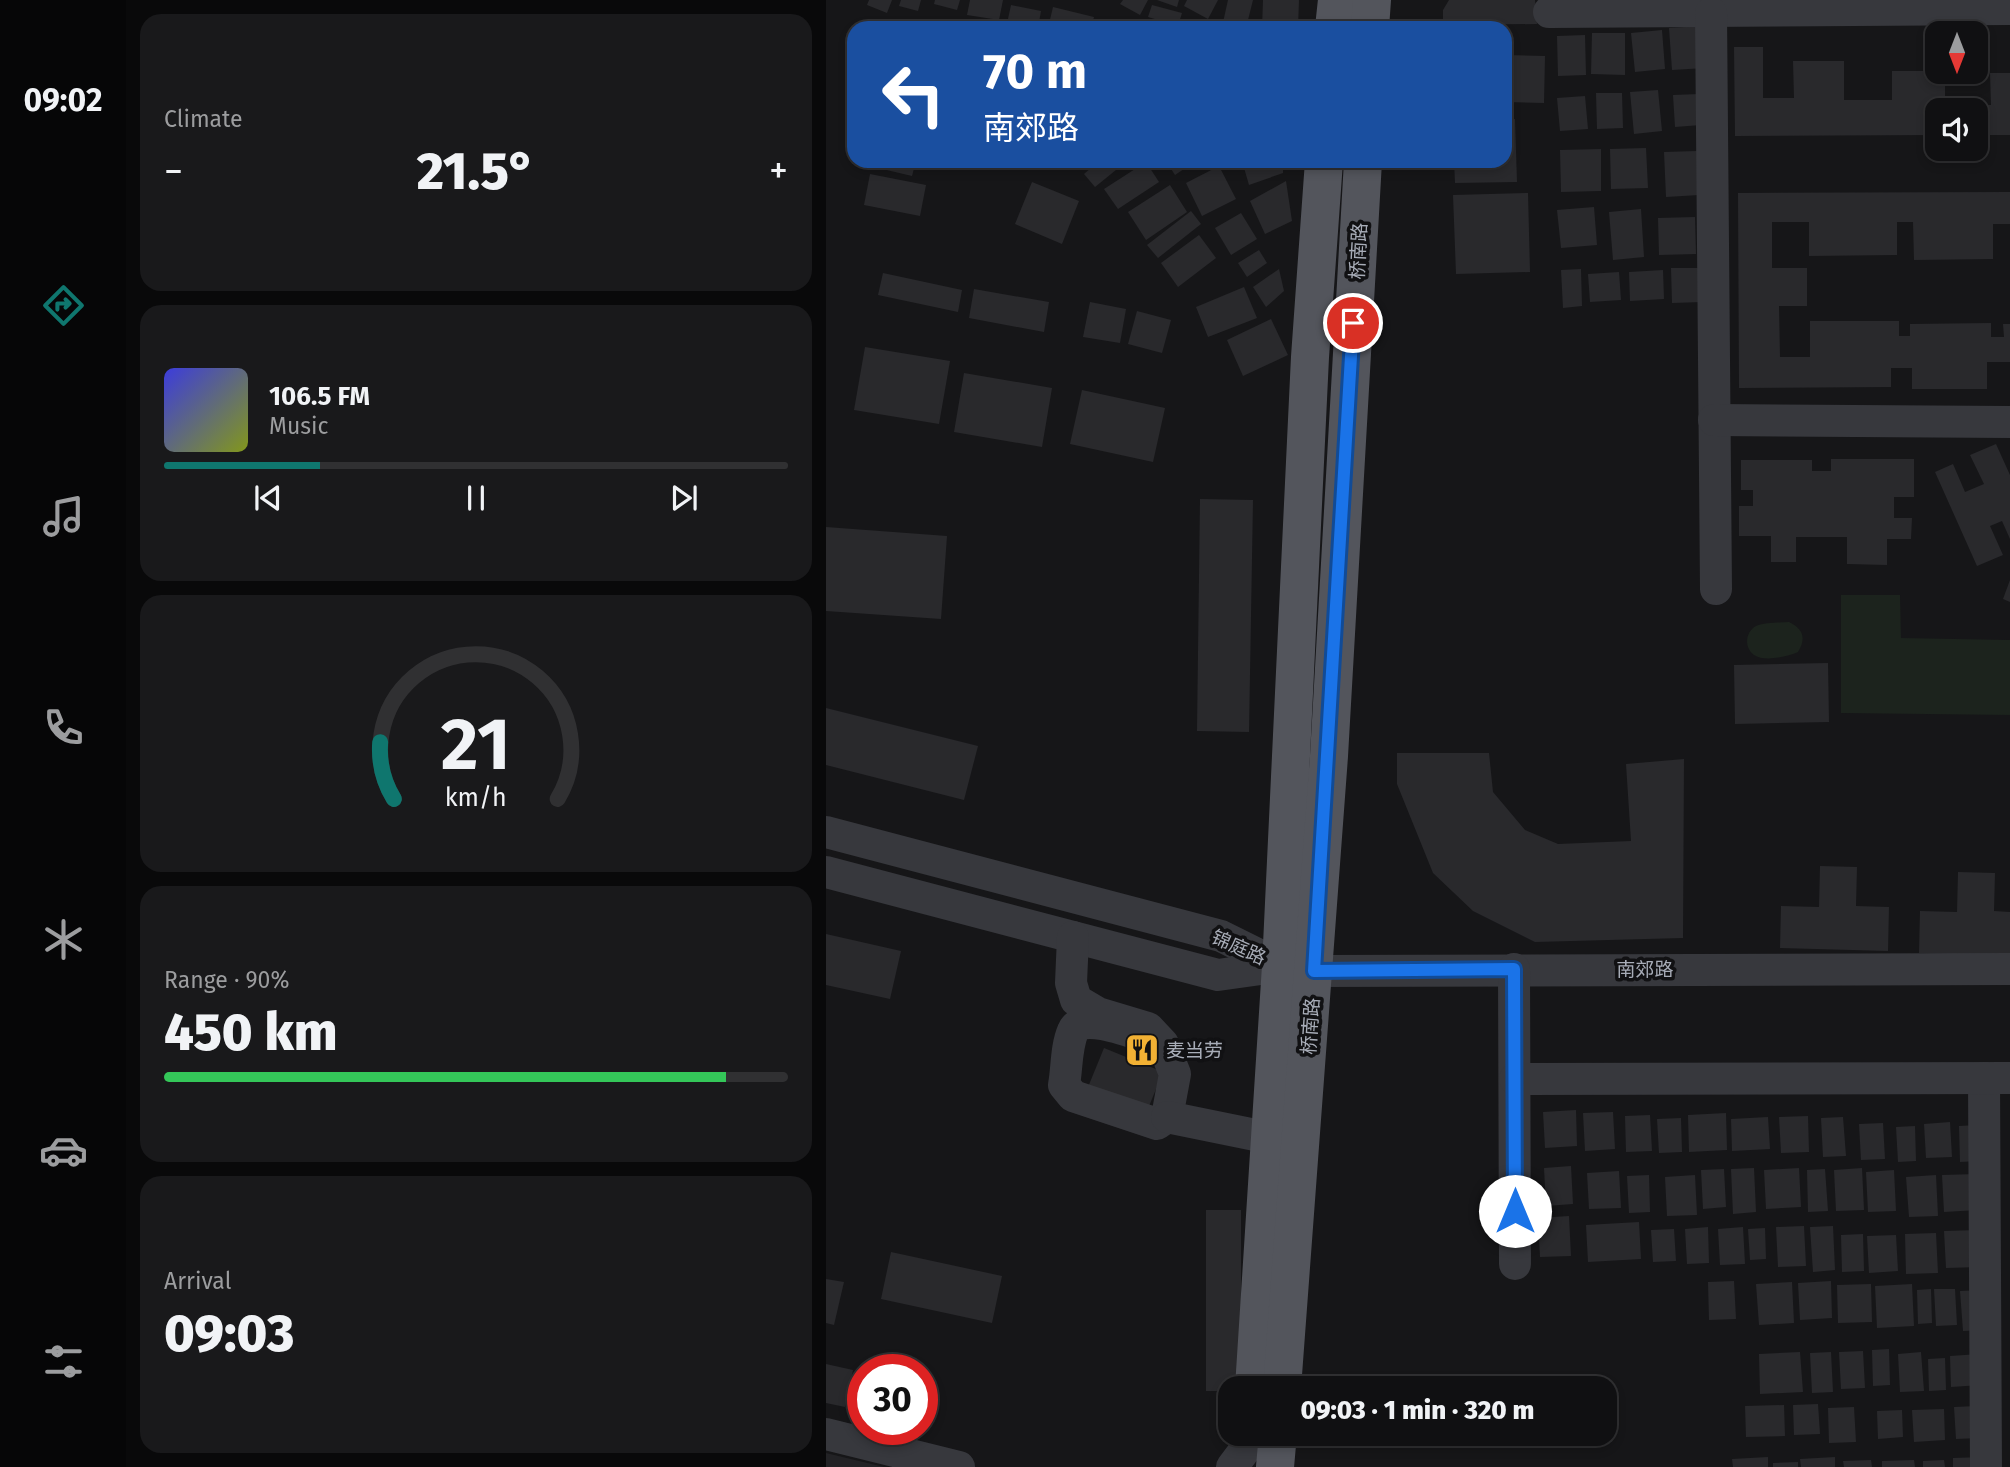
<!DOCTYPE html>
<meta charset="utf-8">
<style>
body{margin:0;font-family:"Fira Sans","Noto Sans SC",sans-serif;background:#19191b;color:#f1f3f6;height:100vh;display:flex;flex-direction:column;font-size:26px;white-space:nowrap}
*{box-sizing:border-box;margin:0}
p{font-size:23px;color:#9c9d9f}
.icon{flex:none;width:38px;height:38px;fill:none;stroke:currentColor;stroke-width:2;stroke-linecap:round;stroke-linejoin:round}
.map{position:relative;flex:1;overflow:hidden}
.drawer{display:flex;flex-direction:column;gap:14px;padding:14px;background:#09090a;width:700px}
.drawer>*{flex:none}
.guide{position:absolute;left:21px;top:21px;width:665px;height:147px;border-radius:21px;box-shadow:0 4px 10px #0003,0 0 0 2px #303032;background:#1a4fa0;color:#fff;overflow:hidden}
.needle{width:46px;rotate:180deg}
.buttons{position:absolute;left:1099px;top:21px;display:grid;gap:14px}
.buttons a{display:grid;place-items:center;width:63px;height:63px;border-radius:14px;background:#101012;box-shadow:0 4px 10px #0003,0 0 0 2px #303032;font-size:35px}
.speed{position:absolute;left:21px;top:1354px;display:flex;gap:14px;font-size:35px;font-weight:700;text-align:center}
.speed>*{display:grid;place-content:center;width:91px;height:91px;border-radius:50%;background:#101012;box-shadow:0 4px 10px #0003,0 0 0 2px #303032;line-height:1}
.speed .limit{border:10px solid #d22;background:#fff;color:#111}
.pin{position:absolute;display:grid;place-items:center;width:60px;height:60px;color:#fff;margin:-30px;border:4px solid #fff;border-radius:50%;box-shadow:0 2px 7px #0007}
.me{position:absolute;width:77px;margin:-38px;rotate:0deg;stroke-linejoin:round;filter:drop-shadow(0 0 5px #0008)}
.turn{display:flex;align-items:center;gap:24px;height:147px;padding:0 21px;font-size:32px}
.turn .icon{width:91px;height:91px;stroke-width:2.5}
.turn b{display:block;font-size:49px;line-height:60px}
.big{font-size:52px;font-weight:800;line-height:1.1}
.drawer .widget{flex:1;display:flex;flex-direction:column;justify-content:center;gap:10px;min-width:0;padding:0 24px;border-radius:21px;background:#19191b}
.drawer .dial{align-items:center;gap:0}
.dial svg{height:182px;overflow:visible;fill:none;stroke:#303032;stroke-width:7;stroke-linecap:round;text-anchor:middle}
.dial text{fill:#f1f3f6;stroke:none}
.song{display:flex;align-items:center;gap:21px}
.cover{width:84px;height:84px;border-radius:10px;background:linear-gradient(135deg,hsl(240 70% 55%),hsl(70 70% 35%))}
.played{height:7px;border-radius:4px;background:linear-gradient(90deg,#0f766e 25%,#303032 25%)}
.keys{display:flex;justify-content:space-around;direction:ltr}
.heat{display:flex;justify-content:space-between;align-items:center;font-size:38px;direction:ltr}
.charge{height:10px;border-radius:5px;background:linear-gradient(90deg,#34c759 90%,#303032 0)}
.trip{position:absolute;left:392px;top:1376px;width:399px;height:70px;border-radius:21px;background:#101012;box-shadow:0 4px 10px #0003,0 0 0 2px #303032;font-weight:800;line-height:70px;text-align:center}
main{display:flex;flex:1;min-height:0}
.menu{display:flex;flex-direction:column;width:126px;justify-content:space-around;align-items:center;background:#060607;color:#9c9d9f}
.menu .icon{width:49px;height:49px}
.menu .on{color:#0f766e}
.menu b{font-size:32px;color:#f1f3f6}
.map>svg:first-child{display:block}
</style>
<main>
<nav class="menu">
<b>09:02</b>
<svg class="icon on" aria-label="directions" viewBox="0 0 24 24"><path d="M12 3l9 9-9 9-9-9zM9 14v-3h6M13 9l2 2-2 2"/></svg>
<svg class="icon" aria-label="music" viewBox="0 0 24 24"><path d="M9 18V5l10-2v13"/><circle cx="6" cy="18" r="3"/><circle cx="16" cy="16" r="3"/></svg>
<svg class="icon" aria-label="phone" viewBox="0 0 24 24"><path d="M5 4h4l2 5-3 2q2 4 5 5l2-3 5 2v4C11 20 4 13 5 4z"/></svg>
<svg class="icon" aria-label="climate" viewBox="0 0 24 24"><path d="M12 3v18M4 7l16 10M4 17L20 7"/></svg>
<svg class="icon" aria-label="car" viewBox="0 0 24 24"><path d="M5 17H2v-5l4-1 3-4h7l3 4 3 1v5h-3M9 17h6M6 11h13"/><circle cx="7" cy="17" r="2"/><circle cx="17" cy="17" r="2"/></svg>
<svg class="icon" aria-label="filters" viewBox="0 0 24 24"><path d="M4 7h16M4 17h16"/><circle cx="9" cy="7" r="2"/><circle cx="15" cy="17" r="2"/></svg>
</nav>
<section class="drawer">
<div class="widget"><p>Climate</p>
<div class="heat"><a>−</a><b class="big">21.5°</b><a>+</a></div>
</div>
<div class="widget">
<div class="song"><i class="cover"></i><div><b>106.5 FM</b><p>Music</p></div></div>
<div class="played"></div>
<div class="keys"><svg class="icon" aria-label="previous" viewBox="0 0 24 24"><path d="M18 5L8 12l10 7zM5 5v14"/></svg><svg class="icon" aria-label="pause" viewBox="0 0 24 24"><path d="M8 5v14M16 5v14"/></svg><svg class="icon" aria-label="next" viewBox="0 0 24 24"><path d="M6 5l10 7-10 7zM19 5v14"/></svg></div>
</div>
<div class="widget dial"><svg viewBox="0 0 100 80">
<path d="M14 69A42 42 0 1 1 86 69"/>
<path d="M14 69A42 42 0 0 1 8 44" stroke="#0f766e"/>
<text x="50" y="56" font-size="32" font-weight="700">21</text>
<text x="50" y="72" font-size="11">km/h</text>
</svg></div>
<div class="widget"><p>Range · 90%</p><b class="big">450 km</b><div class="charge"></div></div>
<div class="widget"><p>Arrival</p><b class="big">09:03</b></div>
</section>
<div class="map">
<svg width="1184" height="1467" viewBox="0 0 1184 1467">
<rect width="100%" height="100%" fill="#161618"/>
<path fill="#222225" d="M0 1453 58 1467H0Z"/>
<g fill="#1c231d">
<path d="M1015 595H1074L1075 638 1184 640V715L1015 713Z"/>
<path d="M963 622C978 629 980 639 972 652 961 657 938 662 928 655 918 648 919 632 930 626 939 622 953 623 963 622Z"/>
</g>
<g fill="#29292c">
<path d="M43 0H66L61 13 41 5Z"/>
<path d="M75 0H95L92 11 73 6Z"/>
<path d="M109 0H134L131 10 108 4Z"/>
<path d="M144 0H177L173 20 141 15Z"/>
<path d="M297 0H322L314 15 294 4Z"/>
<path d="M331 0H353L351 7Z"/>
<path d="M361 0H392L382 19 358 6Z"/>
<path d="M402 0H427L420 28 396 27Z"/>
<path d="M437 0H473L472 28H436Z"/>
<path d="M623 0H709L711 24 617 25V10Z"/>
<path d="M185 5 215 11 212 28H180Z"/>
<path d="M326 5 356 13 352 26 322 17Z"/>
<path d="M227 7 268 17 265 28H222Z"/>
<path d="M274 21 298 27V28H272Z"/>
<path d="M372 21 382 28H367Z"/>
<path d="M109 22 128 27V28H107Z"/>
<path d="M876 26 879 68 846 70 843 28Z"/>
<path d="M836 30 839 69 809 72 805 33Z"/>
<path d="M766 33H799V75L765 74Z"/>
<path d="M759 35 760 75 732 76 731 36Z"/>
<path d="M908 47H937V98H968L967 61H1018V100H1066V71H1111L1119 72V105H1165L1164 73H1184V135H1150V110H1111V135L909 136Z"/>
<path d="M679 55 719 56 718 103 679 102Z"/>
<path d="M832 90 836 131 808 134 804 92Z"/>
<path d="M770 93H796L797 128 771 129Z"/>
<path d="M873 94 875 125 849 127 847 95Z"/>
<path d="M759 96 762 129 734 131 731 98Z"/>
<path d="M689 119 691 182 629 183 628 161H679V120Z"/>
<path d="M820 148 822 188 785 189 784 149Z"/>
<path d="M775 149V191L735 192 734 150Z"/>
<path d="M871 151 873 195 840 197 838 152Z"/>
<path d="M36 161H90L86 176 35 164Z"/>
<path d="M273 161H301L269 187 258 174Z"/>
<path d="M340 161H370L349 175Z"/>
<path d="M416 161H457V173L423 185Z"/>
<path d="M320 162 333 182 292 209 278 189Z"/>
<path d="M393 166 410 199 376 216 360 183Z"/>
<path d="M44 174 100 185 94 216 38 205Z"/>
<path d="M460 181 466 221 439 234 424 201Z"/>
<path d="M206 182 253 201 236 244 189 224Z"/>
<path d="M344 185 361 212 320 240 302 212Z"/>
<path d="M1184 192V224H1167V259L1088 260 1087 222H1071V255L983 256V222H946V268H981V306H953L954 357H984V321H1073V336H1084V324L1165 323V337H1178L1177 324H1184V362H1161V389H1086V368H1065V387L913 388 912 193Z"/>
<path d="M702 193 704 272 630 274 627 195Z"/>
<path d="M768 207 771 245 735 248 731 210Z"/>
<path d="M815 209 818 257 787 260 783 212Z"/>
<path d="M365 211 375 224 332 258 321 245Z"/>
<path d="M415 213 431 239 405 255 389 228Z"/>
<path d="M869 217 870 254 833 255 832 218Z"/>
<path d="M373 235 390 258 352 287 335 263Z"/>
<path d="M433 250 441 263 421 277 412 263Z"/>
<path d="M845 268H876L877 302 846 303Z"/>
<path d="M453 269 458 291 440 307 427 287Z"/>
<path d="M755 269 756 306 737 308 735 270Z"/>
<path d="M837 270 838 299 804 301 803 272Z"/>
<path d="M793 272 795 300 764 302 762 274Z"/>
<path d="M57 273 136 290 132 312 52 295Z"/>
<path d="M418 287 431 318 382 337 370 307Z"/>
<path d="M148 289 223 302 218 332 143 318Z"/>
<path d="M264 302 300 309 294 343 257 337Z"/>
<path d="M311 311 345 320 336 353 302 344Z"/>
<path d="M445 319 462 355 417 376 401 340Z"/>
<path d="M39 347 124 361 113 424 28 410Z"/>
<path d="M138 373 226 388 216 447 128 432Z"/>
<path d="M256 390 339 408 327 462 244 444Z"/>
<path d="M1170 444 1184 475V539L1176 521 1164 526 1177 555 1151 566 1109 472 1127 464 1139 492 1158 484 1144 455Z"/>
<path d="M1005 459H1088V497H1068V518H1086L1085 539H1061V565L1021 564V537H970V562H945V536H913V506H927V490H915V460H986V471H1005Z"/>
<path d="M374 499 427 500 423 732 371 731Z"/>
<path d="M0 527 121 536 115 619 0 611Z"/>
<path d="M1184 580V602L1177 599Z"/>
<path d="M1002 663 1003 722 909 724 908 665Z"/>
<path d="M0 708 152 746 138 800 0 765Z"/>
<path d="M571 753H663L667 792 699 830 732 844 805 841 800 764 858 759 857 938 709 942 647 911 607 873 571 784Z"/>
<path d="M994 866 1031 867 1030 906 1063 907 1062 951 954 948 955 906 993 907Z"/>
<path d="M1132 872 1169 873 1168 911 1184 912V956L1093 953 1094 911 1131 912Z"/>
<path d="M0 934 75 951 64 999 0 985Z"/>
<path d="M278 1048 337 1072 319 1116 260 1092Z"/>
<path d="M750 1110 751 1146 719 1148 717 1112Z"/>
<path d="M787 1112 789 1149 759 1151 757 1113Z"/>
<path d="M900 1113 901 1150 863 1152 862 1115Z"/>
<path d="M824 1115 826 1151 800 1152 799 1116Z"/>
<path d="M982 1116 983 1152 955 1153 953 1117Z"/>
<path d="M942 1117 944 1149 906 1151 905 1119Z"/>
<path d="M1017 1117 1020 1156 997 1157 995 1118Z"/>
<path d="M855 1118 856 1152 833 1153 831 1119Z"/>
<path d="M1124 1122 1126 1157 1100 1158 1098 1124Z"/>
<path d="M1057 1123 1059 1159 1035 1160 1033 1124Z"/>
<path d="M1151 1125 1153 1161 1134 1162 1133 1126Z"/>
<path d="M1089 1126 1090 1161 1072 1162 1070 1127Z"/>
<path d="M745 1166 747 1204 720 1206 718 1168Z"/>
<path d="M928 1168 930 1212 907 1214 905 1169Z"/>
<path d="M973 1168 975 1207 940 1209 938 1170Z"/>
<path d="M1036 1168 1038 1210 1010 1211 1008 1170Z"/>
<path d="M898 1169 900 1207 877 1209 875 1170Z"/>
<path d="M999 1169 1002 1211 982 1212 981 1170Z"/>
<path d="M1068 1170 1070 1211 1042 1212 1040 1172Z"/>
<path d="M793 1171 795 1208 763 1209 761 1173Z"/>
<path d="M1151 1174 1152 1210 1118 1212 1116 1175Z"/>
<path d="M823 1175 824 1212 803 1213 801 1176Z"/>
<path d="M869 1175 871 1215 841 1216 839 1177Z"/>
<path d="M1110 1175 1112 1216 1083 1217 1080 1177Z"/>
<path d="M380 1210H415V1388H404V1391H380Z"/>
<path d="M743 1216 745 1256 714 1257 712 1218Z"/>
<path d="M813 1222 815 1259 762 1262 760 1225Z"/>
<path d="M978 1226 980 1266 952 1267 950 1227Z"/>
<path d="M1007 1226 1009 1270 987 1272 984 1227Z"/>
<path d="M882 1227 883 1263 861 1264 859 1229Z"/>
<path d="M917 1227 919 1264 894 1265 892 1229Z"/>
<path d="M939 1228 940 1259 924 1260 922 1229Z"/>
<path d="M848 1229 850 1261 827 1262 825 1230Z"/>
<path d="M1152 1230 1154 1267 1120 1268 1118 1231Z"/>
<path d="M1110 1233 1112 1273 1080 1274 1079 1234Z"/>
<path d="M1037 1234 1038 1271 1016 1272 1015 1235Z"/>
<path d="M1070 1235 1072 1271 1043 1273 1041 1236Z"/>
<path d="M65 1252 176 1276 166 1323 55 1299Z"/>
<path d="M0 1279 18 1282 8 1325 0 1323Z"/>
<path d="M908 1281 910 1319 883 1320 882 1282Z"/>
<path d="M1005 1281 1006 1318 974 1320 972 1283Z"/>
<path d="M966 1282 968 1323 933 1325 930 1284Z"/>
<path d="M1045 1284 1046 1322 1012 1323 1011 1285Z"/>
<path d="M1086 1284 1088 1326 1051 1328 1049 1286Z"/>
<path d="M1105 1289 1106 1323 1092 1324 1091 1290Z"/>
<path d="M1108 1289H1129L1131 1325 1110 1326Z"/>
<path d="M1156 1290 1158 1330 1137 1331 1134 1291Z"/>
<path d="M1063 1349 1064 1385 1047 1386 1046 1350Z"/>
<path d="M1037 1351 1039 1388 1015 1389 1013 1352Z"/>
<path d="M974 1352 977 1392 934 1394 933 1354Z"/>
<path d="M1005 1352 1007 1392 986 1393 984 1353Z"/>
<path d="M1095 1352 1098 1391 1074 1392 1072 1354Z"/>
<path d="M1153 1354 1155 1385 1125 1387 1124 1356Z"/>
<path d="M1119 1358 1120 1390 1103 1391 1102 1359Z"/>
<path d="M0 1364 27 1370 19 1407 0 1403Z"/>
<path d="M992 1404 994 1434 968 1435 967 1405Z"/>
<path d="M958 1405 959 1436 920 1437 919 1406Z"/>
<path d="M1151 1406 1153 1438 1130 1439 1128 1407Z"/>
<path d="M1028 1407 1030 1442 1003 1443 1002 1408Z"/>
<path d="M1118 1409 1119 1440 1088 1442 1086 1410Z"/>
<path d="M1076 1410 1077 1437 1052 1439 1051 1411Z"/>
<path d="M942 1457V1467H907L906 1459Z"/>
<path d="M1009 1457V1467H975L974 1459Z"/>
<path d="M1157 1457V1467H1127V1458Z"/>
<path d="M1045 1460 1046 1467H1018L1017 1461Z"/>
<path d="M1088 1460 1089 1467H1056V1461Z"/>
<path d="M1118 1460 1119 1467H1097V1461Z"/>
<path d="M972 1462V1467H947V1463Z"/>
</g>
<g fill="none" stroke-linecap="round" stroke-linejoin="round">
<g stroke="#37383d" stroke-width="32">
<path d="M723 12 1184 9"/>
<path d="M885 13 890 589"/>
<path d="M888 420 1184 422"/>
<path d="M0 832 395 936 455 966"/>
<path d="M0 872 392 975 455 966 488 971 1184 969"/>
<path d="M247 937 245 983 250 1000 272 1013 322 1028 337 1044 349 1074 341 1117 331 1124 247 1096 238 1085C241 1069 240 1047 247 1031 255 1010 315 1036 332 1041"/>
<path d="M688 969 689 1264"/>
<path d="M1158 1078 1160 1467"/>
<path d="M689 1079 1184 1078"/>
<path d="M341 1117 444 1138"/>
<path d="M0 1434 133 1467"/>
<path d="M406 1467 424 1443"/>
</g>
<g stroke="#53555c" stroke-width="38">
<path d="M508 28 511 0"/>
<path d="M544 28 546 0"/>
<path d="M428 1388 455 966 484 357 498 161"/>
<path d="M456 1388 503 756 537 161"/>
<path d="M449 1467 452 1433"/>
</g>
</g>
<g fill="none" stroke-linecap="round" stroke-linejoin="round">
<g stroke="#114b97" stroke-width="18">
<path id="route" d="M527 323 488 971 688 969 689 1211"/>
</g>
<use href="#route" stroke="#1a73e8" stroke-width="12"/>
</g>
<defs>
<g id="restaurant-square" transform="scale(1.75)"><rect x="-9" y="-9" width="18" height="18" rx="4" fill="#f2b134" stroke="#111113"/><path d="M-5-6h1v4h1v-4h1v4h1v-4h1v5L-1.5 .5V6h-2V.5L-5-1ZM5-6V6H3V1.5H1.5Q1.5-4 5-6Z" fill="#111"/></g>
</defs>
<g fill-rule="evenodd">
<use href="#restaurant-square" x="316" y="1050"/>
</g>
<g text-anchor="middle" stroke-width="7" stroke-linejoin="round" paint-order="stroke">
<g font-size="19" fill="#a8adb8" stroke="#111113">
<text transform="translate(532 251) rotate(-87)" y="7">桥南路</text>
<text transform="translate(413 947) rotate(24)" y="7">锦庭路</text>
<text x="819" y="976">南郊路</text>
<text transform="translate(484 1026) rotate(-86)" y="7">桥南路</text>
</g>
<g font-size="19" fill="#a8adb8" stroke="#111113" text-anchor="start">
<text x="340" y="1057">麦当劳</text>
</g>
</g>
</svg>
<div class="buttons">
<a><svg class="needle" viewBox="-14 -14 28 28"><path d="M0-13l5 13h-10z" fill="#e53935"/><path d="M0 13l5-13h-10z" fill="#9c9d9f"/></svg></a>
<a><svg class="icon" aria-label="sound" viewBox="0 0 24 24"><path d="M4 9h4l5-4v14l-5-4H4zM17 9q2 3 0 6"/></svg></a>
</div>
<div class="speed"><div class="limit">30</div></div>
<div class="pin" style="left:527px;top:323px;background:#d93025"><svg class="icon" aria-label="arrive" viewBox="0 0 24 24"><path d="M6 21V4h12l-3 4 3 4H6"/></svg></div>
<svg class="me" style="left:689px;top:1211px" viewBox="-20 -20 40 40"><circle r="19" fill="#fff"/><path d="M0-13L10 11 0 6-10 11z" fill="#1a73e8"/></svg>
<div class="trip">09:03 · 1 min · 320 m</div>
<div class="guide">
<div class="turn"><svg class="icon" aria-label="left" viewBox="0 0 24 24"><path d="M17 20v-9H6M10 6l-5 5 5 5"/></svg><div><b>70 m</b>南郊路</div></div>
</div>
</div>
</main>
